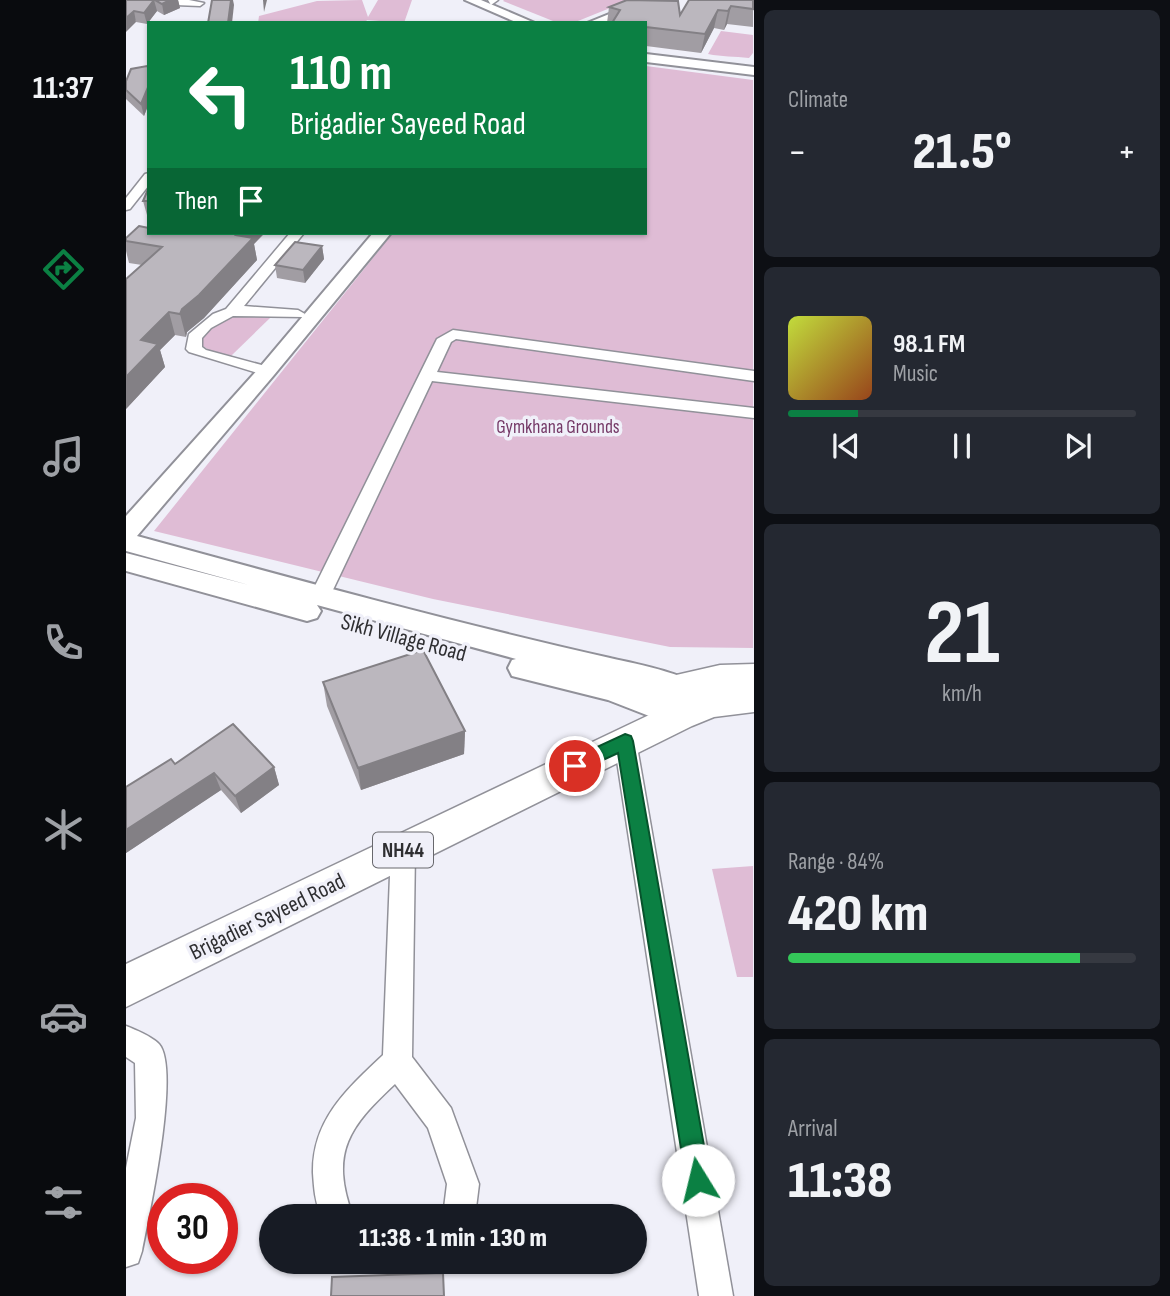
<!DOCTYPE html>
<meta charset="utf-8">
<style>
body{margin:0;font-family:"Sofia Sans Condensed",sans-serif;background:#242831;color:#f1f3f6;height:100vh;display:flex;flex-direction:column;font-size:26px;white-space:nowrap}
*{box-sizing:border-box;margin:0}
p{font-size:23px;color:#9ea1a6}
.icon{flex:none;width:38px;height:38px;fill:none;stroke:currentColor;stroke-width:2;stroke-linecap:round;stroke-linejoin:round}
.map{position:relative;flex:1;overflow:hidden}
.details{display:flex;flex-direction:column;gap:10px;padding:10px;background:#0d0f14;width:416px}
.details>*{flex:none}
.top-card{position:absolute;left:21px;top:21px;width:500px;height:214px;border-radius:0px;box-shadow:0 2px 5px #0004;background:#0b8043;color:#fff;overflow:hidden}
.speed{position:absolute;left:21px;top:1183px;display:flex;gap:14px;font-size:35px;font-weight:700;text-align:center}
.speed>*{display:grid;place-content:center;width:91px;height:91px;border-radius:50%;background:#171b24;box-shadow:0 2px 5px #0004;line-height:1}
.speed .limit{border:10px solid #d22;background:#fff;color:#111}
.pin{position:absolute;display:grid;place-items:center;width:60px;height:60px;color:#fff;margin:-30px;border:4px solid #fff;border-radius:50%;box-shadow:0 2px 7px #0007}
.me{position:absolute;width:77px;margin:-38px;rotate:351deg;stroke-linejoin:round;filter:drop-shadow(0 0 5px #0008)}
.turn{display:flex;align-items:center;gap:24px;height:147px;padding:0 28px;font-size:32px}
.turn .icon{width:91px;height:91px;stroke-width:2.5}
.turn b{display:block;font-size:49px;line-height:60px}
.then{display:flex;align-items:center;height:66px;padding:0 28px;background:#0003;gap:14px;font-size:26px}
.big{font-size:52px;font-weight:800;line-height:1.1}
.details .card{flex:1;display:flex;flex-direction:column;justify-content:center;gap:10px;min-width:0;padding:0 24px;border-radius:10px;background:#242831}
.details .dial{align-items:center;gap:0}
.dial b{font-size:91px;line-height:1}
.song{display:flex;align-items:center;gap:21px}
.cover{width:84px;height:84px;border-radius:10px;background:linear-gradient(135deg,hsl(70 70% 55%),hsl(20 70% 35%))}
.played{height:7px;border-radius:4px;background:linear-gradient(90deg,#0b8043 20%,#363941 20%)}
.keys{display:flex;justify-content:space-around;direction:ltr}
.heat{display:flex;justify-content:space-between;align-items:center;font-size:38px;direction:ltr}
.charge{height:10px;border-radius:5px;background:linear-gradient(90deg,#34c759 84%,#363941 0)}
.trip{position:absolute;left:133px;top:1204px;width:388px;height:70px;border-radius:35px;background:#171b24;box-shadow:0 2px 5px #0004;font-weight:800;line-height:70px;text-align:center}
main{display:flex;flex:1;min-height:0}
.dock{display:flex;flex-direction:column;width:126px;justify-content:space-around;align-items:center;background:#090b0e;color:#9ea1a6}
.dock .icon{width:49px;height:49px}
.dock .on{color:#0b8043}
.dock b{font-size:32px;color:#f1f3f6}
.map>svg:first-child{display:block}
</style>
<main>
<nav class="dock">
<b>11:37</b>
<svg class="icon on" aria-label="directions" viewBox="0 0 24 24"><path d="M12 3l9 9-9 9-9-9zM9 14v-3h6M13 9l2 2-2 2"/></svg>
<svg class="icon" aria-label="music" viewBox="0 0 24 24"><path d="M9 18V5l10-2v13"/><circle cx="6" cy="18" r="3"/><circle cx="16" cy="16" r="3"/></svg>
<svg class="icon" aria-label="phone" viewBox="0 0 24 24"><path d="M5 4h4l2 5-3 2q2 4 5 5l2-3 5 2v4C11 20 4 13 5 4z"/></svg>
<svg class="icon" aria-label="climate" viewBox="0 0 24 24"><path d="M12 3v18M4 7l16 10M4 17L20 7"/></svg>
<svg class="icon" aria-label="car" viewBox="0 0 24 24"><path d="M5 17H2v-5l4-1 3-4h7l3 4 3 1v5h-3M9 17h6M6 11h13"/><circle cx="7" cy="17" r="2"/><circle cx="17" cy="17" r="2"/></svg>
<svg class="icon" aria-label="filters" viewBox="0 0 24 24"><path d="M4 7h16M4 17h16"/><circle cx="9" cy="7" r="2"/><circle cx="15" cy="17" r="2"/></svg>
</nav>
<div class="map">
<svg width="628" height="1296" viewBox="0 0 628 1296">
<rect width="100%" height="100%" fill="#f0f0f9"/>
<g fill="#dfbcd5">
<path d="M236 0 242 17 252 0H286L278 23 241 20 239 23H132L133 16 191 1Z"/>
<path d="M378 0H504L447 23H432L377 1Z"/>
<path d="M595 31 627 35V53L623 58C608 56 596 57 582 54Z"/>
<path d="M520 66 627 80V648L544 647 307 599 28 531 267 233H520Z"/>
<path d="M110 314 144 318 105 356 83 350 74 344 80 328Z"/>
<path d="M627 866V977H611L586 869Z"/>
</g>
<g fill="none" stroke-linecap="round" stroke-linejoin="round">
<g stroke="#919199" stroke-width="3">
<g id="minor">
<path d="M0 0H63L78 3 74 6 0 3Z"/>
<path d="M362 0H372L365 5Z"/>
<path d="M23 173V185L4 209 0 210V198L19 174Z"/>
<path d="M164 233H178L118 306 172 310 179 314 177 317 107 316 85 328 76 338V347L80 350 147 368 149 371 147 374H135L63 352 60 349 63 334 87 314 100 309Z"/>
<path d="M327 330 628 371V381L330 339 325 342 311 372 628 408V418L306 381 205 594 202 599 195 601 188 599 185 594 311 339Z"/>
<path d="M499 731 507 734 510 741 607 1296H573L488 741 491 734Z"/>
<path d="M277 839 286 842 289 850 286 1057 325 1108 329 1119 353 1184 349 1216H317L321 1184 302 1128 269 1084C224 1126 203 1152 227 1216H195C189 1202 188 1188 187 1173 186 1120 221 1089 257 1055L265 850 268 842Z"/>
<path d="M0 1026C10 1030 25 1036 33 1044 55 1069 23 1216 16 1251L12 1263 0 1267V1168L10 1118 9 1063 0 1057Z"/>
</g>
</g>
<g stroke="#919199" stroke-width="4">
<g id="major">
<path d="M339 0H355L409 23H392Z"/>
<path d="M518 0H535L479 23H461Z"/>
<path d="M520 54 628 67V75L520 62Z"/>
<path d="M247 233H265L148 375 11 536C168 579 325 622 484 658 510 664 574 675 586 698L581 706 571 710 565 708 569 716 565 725 554 728 482 700 386 676 382 668 386 660 390 659 191 605 195 611 191 618 181 621 0 571V553L123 585 0 551V516L134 367Z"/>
</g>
</g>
<g stroke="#919199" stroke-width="3">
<path id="highway" d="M628 664V712L588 717 566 726 0 1007V964L542 706 571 696 549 700 537 696 533 687 537 678 594 665Z"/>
</g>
<use href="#minor" fill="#fff" fill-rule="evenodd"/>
<use href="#major" fill="#fff" fill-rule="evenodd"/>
<use href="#highway" fill="#fff" fill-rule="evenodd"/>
</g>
<g fill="#a19da3">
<path d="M0 0H52L54 8 38 15 31 11 21 24 10 22Z"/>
<path d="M627 0V31V27L601 24 598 30 588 28 575 53 520 46V23H481L483 7 554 15Z"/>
<path d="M23 68V103L18 116 0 99V81Z"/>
<path d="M23 187V222L17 201Z"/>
<path d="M23 233H138V234L128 244 131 260 78 318 61 332 60 337 49 335 34 350 39 367 0 409 16 265 3 263 0 251V238Z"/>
<path d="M196 246 198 259 179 283 151 278 149 265Z"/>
<path d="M197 682 339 731 338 754 235 790 201 706Z"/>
<path d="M49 764 148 767 153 785 115 813 95 790 0 853V787Z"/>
</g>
<g fill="#838085">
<path d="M28 0 31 11 21 24 18 13Z"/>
<path d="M44 0H52L54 8 38 15 36 4Z"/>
<path d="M105 0H107L108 5 106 23H102Z"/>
<path d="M137 0H141L138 12Z"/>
<path d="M605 6 601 24 598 30 602 11Z"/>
<path d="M592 10 588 28 575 53 579 34Z"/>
<path d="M8 11 10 22 0 32V18Z"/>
<path d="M23 85V103L18 116 15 104Z"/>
<path d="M112 233H138L128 244 131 260 78 318 61 332 60 337 54 314 56 309Z"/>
<path d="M196 246 198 259 179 283 177 270Z"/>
<path d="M43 312 49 335 34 350 39 367 0 409V377L15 340Z"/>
<path d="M339 731 338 754 235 790 232 768Z"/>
<path d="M148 767 153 785 115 813 109 796Z"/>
<path d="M88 773 95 790 0 853V830Z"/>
</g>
<g fill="#bbb7be" stroke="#838085" stroke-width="2">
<path d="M0 0H28L18 13 8 11 0 18Z"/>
<path d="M29 0H44L36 4Z"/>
<path d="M86 0H105L102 23H82Z"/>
<path d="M501 0 552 1 554 15 563 0H627V9L605 6 602 11 592 10 579 34 520 27V23H486L494 10 483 7Z"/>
<path d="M21 66 23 68V85L15 104 0 90V81L5 69Z"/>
<path d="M23 187V201H17Z"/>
<path d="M13 226 23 228V233H112L110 235 127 238 73 295 56 309 54 314 43 312 15 340 32 344 0 377V279L36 247 0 241V238Z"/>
<path d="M169 242 196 246 177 270 149 265Z"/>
<path d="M297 650 339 731 232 768 197 682Z"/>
<path d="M107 724 148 767 109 796 88 773 0 830V787L45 759 49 764Z"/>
<path d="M317 1273 318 1296H205L206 1277Z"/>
</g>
<path fill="#0b8043" stroke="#07532c" stroke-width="2" d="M499 734 505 736 507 741 584 1180 580 1188 572 1192 564 1188 560 1180 492 753 449 773 443 771 440 766 443 760Z"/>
<g text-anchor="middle" stroke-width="7" stroke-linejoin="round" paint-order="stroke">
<g font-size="19" fill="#753967" stroke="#f0f0f9">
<text x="432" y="433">Gymkhana Grounds</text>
</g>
<rect fill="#f0f0f9" stroke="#68686d" stroke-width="2" x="247" y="832.5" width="60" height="35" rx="5"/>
<g font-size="21" font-weight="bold" fill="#2e2e31">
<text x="277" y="857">NH44</text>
</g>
<g font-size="23" fill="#2e2e31" stroke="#f0f0f9">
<text transform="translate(278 637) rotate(15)" y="8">Sikh Village Road</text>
<text transform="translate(141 916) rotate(-26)" y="8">Brigadier Sayeed Road</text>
</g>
</g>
</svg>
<div class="speed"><div class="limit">30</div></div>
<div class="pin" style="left:449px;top:766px;background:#d93025"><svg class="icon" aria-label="arrive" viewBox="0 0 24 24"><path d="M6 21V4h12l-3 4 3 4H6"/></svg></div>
<svg class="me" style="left:572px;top:1180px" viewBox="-20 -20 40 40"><circle r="19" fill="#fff"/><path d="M0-13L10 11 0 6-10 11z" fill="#0b8043"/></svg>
<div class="trip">11:38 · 1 min · 130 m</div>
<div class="top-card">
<div class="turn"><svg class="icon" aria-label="left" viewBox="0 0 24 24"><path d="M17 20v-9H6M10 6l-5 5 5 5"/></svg><div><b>110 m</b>Brigadier Sayeed Road</div></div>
<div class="then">Then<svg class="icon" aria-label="arrive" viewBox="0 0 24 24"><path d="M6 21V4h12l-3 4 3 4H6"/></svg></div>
</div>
</div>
<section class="details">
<div class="card"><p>Climate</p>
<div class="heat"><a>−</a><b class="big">21.5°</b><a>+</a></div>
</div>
<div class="card">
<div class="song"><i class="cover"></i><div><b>98.1 FM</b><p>Music</p></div></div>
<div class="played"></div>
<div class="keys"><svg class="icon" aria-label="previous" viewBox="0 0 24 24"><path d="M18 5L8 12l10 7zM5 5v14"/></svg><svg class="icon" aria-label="pause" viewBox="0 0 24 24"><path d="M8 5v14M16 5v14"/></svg><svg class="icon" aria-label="next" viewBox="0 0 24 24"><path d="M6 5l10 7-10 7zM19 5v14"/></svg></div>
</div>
<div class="card dial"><b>21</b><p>km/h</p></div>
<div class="card"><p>Range · 84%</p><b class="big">420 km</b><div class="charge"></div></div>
<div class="card"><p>Arrival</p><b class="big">11:38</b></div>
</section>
</main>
